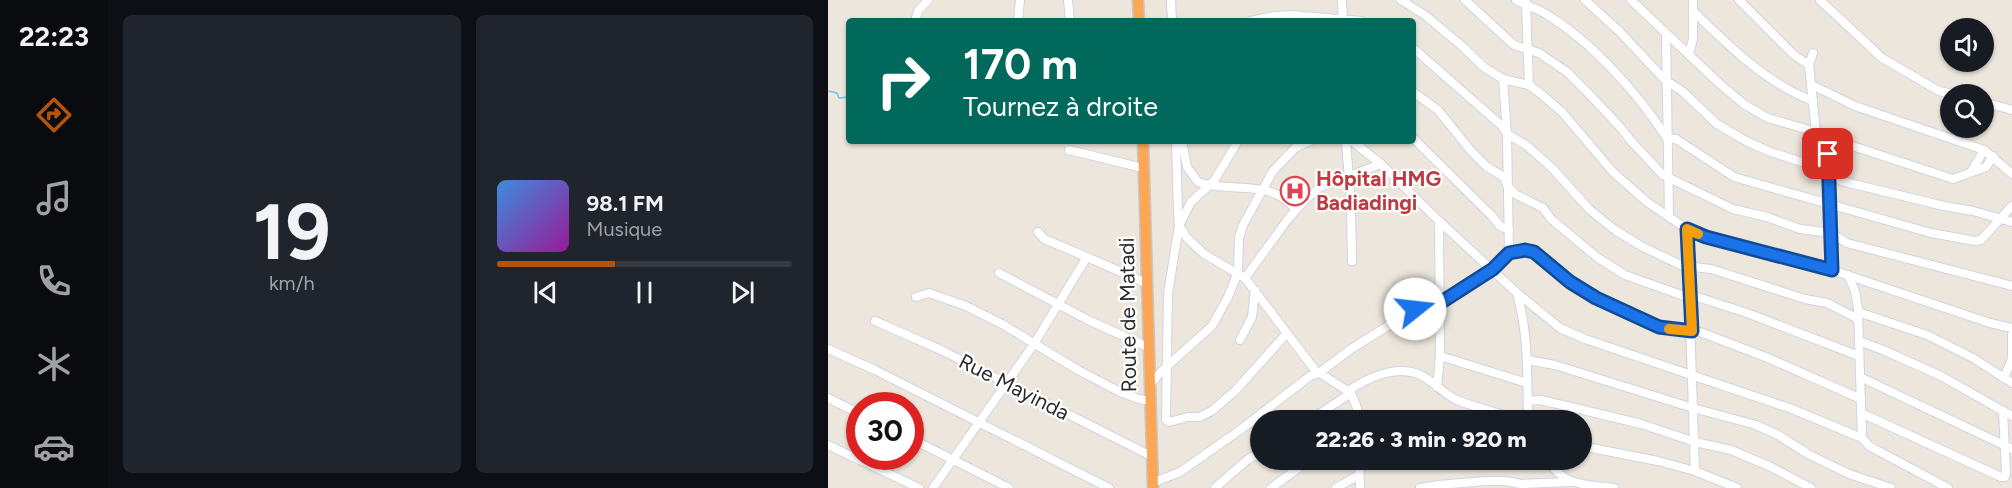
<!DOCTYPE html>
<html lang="fr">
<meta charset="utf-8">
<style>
body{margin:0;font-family:Figtree,sans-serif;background:#20242c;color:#f1f3f6;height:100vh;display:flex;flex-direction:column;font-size:22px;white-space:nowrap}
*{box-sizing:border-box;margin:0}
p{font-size:20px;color:#9ea1a6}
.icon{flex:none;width:33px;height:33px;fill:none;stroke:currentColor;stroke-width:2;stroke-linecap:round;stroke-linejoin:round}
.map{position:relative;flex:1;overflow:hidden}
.drawer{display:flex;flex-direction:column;gap:15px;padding:15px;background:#0d0f14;width:720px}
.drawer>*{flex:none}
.top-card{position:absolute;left:18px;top:18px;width:570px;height:126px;border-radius:6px;box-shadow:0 2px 4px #0004;background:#00695c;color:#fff;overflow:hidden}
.controls{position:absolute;left:1112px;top:18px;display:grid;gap:12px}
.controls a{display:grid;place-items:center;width:54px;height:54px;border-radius:50%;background:#171b24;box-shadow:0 2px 4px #0004;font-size:30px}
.speed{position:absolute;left:18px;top:392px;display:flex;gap:12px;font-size:30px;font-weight:700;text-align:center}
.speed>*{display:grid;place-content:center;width:78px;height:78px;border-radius:50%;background:#171b24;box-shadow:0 2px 4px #0004;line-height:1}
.speed .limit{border:9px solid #d22;background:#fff;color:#111}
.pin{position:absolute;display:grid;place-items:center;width:51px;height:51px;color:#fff;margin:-26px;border-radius:12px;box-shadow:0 3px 9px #0006}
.me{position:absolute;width:66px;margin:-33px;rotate:74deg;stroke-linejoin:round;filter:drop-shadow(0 0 4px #0008)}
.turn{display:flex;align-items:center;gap:21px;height:126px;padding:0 18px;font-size:27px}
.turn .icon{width:78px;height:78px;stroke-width:2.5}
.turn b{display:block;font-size:42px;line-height:51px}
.drawer .card{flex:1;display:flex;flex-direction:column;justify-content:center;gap:9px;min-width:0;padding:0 21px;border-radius:9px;background:#20242c}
.drawer .dial{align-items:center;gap:0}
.dial b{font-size:78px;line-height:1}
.song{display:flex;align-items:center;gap:18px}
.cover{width:72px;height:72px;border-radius:9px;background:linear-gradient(135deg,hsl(210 70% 55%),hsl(300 70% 35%))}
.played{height:6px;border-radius:3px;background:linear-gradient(90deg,#b45309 40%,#363941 40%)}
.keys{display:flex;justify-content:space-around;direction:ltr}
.drawer .tiles{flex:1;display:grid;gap:15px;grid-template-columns:repeat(2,1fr)}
.trip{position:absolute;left:422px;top:410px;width:342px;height:60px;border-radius:30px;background:#171b24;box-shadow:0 2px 4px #0004;font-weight:800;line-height:60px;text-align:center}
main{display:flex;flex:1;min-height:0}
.menu{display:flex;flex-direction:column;width:108px;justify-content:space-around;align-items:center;background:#090b0e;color:#9ea1a6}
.menu .icon{width:42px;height:42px}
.menu .selected{color:#b45309}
.menu b{font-size:27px;color:#f1f3f6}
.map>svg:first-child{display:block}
</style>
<main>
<nav class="menu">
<b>22:23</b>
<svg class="icon selected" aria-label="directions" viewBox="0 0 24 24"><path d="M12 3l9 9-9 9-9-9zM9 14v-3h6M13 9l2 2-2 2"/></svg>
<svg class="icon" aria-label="music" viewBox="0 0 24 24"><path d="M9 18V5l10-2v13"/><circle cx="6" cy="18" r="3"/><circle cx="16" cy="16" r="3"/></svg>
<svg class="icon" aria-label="phone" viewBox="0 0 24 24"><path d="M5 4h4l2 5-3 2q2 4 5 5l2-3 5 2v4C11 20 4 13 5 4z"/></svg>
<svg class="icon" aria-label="climate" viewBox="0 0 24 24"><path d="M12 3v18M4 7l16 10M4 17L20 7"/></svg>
<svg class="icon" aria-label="car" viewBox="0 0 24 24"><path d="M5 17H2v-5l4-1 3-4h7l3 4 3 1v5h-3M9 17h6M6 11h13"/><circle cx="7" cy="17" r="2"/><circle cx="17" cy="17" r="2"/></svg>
</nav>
<section class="drawer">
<div class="tiles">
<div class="card dial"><b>19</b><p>km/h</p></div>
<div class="card">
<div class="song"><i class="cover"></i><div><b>98.1 FM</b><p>Musique</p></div></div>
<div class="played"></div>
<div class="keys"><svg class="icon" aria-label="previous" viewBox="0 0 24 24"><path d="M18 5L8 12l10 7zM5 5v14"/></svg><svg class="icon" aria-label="pause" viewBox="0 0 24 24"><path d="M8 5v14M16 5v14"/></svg><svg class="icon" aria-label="next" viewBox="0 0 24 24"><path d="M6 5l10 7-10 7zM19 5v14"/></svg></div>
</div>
</div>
</section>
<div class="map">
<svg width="1184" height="488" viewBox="0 0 1184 488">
<rect width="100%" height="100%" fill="#ece6dc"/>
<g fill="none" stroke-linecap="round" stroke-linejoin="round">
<path stroke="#70c5ee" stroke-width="1.5" d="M0 91 9 93 11 98 21 97"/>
<g stroke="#d1d4e3" stroke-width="10">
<g id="minor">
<path d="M240 0 242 21"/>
<path d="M343 0 344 21"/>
<path d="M514 0 515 21"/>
<path d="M573 0 598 16 635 47 657 68 675 79 701 85 713 94 734 112 785 172 819 202 859 229 878 237 1004 270 1162 323 1184 328"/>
<path d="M637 0 686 45 711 53 739 72 763 96 793 128 803 141 835 175 905 209 939 217 972 229 1003 233 1019 243 1184 286"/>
<path d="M688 0C699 6 711 9 721 16 766 44 810 94 839 138L848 139 906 177 1103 233 1147 241 1153 240 1184 206"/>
<path d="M757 0 792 32 837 80 854 91 889 124 918 141 940 151 1001 171 1013 181 1116 206 1145 211 1184 222"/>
<path d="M803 0 893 85 917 105 940 118 988 132 1000 138 1125 179 1158 167 1165 156"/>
<path d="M911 0 966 55 981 65"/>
<path d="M992 0 1054 58 1111 91 1124 94"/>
<path d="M698 3 701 85"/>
<path d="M865 11C900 45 939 84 985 101"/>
<path d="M87 21 90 11 100 0"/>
<path d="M190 21 192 0"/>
<path d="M423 21 446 16 464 15 533 21"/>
<path d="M838 34 841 216"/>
<path d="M585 48 674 126 679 134 698 145 724 168 762 210 787 230 813 246 861 269 866 267 883 269 977 299 999 303 1030 319"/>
<path d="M985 53 981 65 988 132"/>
<path d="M861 54 865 39V0"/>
<path d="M984 85 1027 106 1156 150 1184 174"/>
<path d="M585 92 610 110 643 151 659 167 676 177 679 185 687 194 715 208 723 219 770 258 797 275 856 296 863 295 919 313 1031 356"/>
<path d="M1155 102 1184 110"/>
<path d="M585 138 664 216 672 226 681 230"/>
<path d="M1000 138 1003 206 1004 270"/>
<path d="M348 141 350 213 351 226 359 238 376 254 417 278 487 370 523 393 529 408V420"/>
<path d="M410 141 386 181 363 202 351 226 340 293 338 420 341 422 360 417H372L385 410 408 390 459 333"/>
<path d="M518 141 523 205 524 261"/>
<path d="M524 141 553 164 611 221 689 293 732 328 757 339 964 409 1034 438 1030 309 1027 291 1020 275"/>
<path d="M355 146 359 167 370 182C404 194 442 177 468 210"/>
<path d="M241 150 315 168"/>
<path d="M1143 172 1156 150"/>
<path d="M859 229 867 471"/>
<path d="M210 232 216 239 259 257"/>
<path d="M681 253 697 250 706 252 742 282 768 298 831 327 872 332 940 358 1033 399"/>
<path d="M171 273 260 320 320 347"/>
<path d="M417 278 460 219 475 202 492 187 553 164"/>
<path d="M689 294C701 335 699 377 700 420"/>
<path d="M88 297 101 293 138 306 174 324 250 370 292 392 311 399 322 401"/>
<path d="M1030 312 1099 335 1145 358 1184 383"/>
<path d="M47 321 113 350 323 456"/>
<path d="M412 340 424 317 427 290"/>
<path d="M1031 341 1055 350 1113 376 1184 416"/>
<path d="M0 349 47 370 281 488"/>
<path d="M612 356 699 383"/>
<path d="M699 360 727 365 865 408 928 425 950 435 980 454 1021 474 1063 488"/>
<path d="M1032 377 1184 449"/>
<path d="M1176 378 1184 359V335"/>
<path d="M322 384 338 367 384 326 400 297 410 272 411 238 415 225 445 171 468 147 482 141"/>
<path d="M609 387 612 356 611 221"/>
<path d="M520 391C539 378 567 365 590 374 605 380 615 394 629 400 648 408 669 411 687 420"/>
<path d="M0 398 32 414"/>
<path d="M700 401 712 400 743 407 813 424 867 442 903 450 941 466 983 488"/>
<path d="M1033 413 1173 477H1177L1178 473 1175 411"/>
<path d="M482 420 523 393"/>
<path d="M82 438 181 488"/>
<path d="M1034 438 1041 446 1120 488"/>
<path d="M0 445 91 488"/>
<path d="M753 446 830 461 867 471 909 488"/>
<path d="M531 459 532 488"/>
<path d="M718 459C738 487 754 484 786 488"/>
<path d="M531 468 554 459"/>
<path d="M324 483 352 472 412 430 482 376 491 373 523 349 587 309 612 303 665 269 681 253 679 134 675 79"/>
<path d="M105 488 206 344 259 257 318 283"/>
<path d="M387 488 419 460 432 452"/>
<path d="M443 488 483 459"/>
<path d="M508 488 531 475"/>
<path d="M592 488 610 485 658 481H678L693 484 742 482"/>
</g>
</g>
<g stroke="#c8c8c8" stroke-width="13">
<g id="highway">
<path d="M310 0 311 21"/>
<path d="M315 141 325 488"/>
</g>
</g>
<use href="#minor" stroke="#fff" stroke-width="8"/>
<use href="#highway" stroke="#fda756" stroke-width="10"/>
</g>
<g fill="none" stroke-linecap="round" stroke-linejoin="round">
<g stroke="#114b97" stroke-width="15">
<path id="route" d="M587 309 612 303 665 269 681 253 697 250 706 252 742 282 768 298 831 327 864 331 859 229 878 237 1004 270 1000 154"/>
</g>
<use href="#route" stroke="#1a73e8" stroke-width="10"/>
<path stroke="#f59e0b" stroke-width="10" d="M841 329 864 331 859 229 870 234"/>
</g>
<defs>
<g id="hospital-ring" transform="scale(1.5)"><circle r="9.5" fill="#fff" stroke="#e0444e" stroke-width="1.5"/><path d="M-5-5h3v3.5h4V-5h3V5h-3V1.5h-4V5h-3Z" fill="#e0444e"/></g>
</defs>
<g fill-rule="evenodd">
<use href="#hospital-ring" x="467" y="191"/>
</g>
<g text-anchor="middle" stroke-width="4.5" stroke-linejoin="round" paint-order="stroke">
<g font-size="21" font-weight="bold" fill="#be3a42" stroke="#fff" text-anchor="start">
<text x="488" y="186">Hôpital HMG<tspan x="488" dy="24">Badiadingi</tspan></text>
</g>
<g font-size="21" fill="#2a2a2a" stroke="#fff">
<text transform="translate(300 315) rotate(-91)" y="7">Route de Matadi</text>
<text transform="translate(186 387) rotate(27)" y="7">Rue Mayinda</text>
</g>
</g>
</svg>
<div class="controls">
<a><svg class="icon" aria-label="sound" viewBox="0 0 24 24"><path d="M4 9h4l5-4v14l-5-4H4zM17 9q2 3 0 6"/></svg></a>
<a><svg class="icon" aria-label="search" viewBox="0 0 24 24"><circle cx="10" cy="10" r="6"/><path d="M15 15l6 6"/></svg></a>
</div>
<div class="speed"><div class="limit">30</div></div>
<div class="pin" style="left:1000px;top:154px;background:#d93025"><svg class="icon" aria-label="arrive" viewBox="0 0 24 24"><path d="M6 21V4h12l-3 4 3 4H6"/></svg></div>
<svg class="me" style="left:587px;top:309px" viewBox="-20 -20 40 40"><circle r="19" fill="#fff"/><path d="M0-13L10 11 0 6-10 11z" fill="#1a73e8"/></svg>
<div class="trip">22:26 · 3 min · 920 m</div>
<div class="top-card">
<div class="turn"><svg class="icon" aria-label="right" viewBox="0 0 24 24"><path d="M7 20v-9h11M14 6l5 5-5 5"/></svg><div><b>170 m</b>Tournez à droite</div></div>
</div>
</div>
</main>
